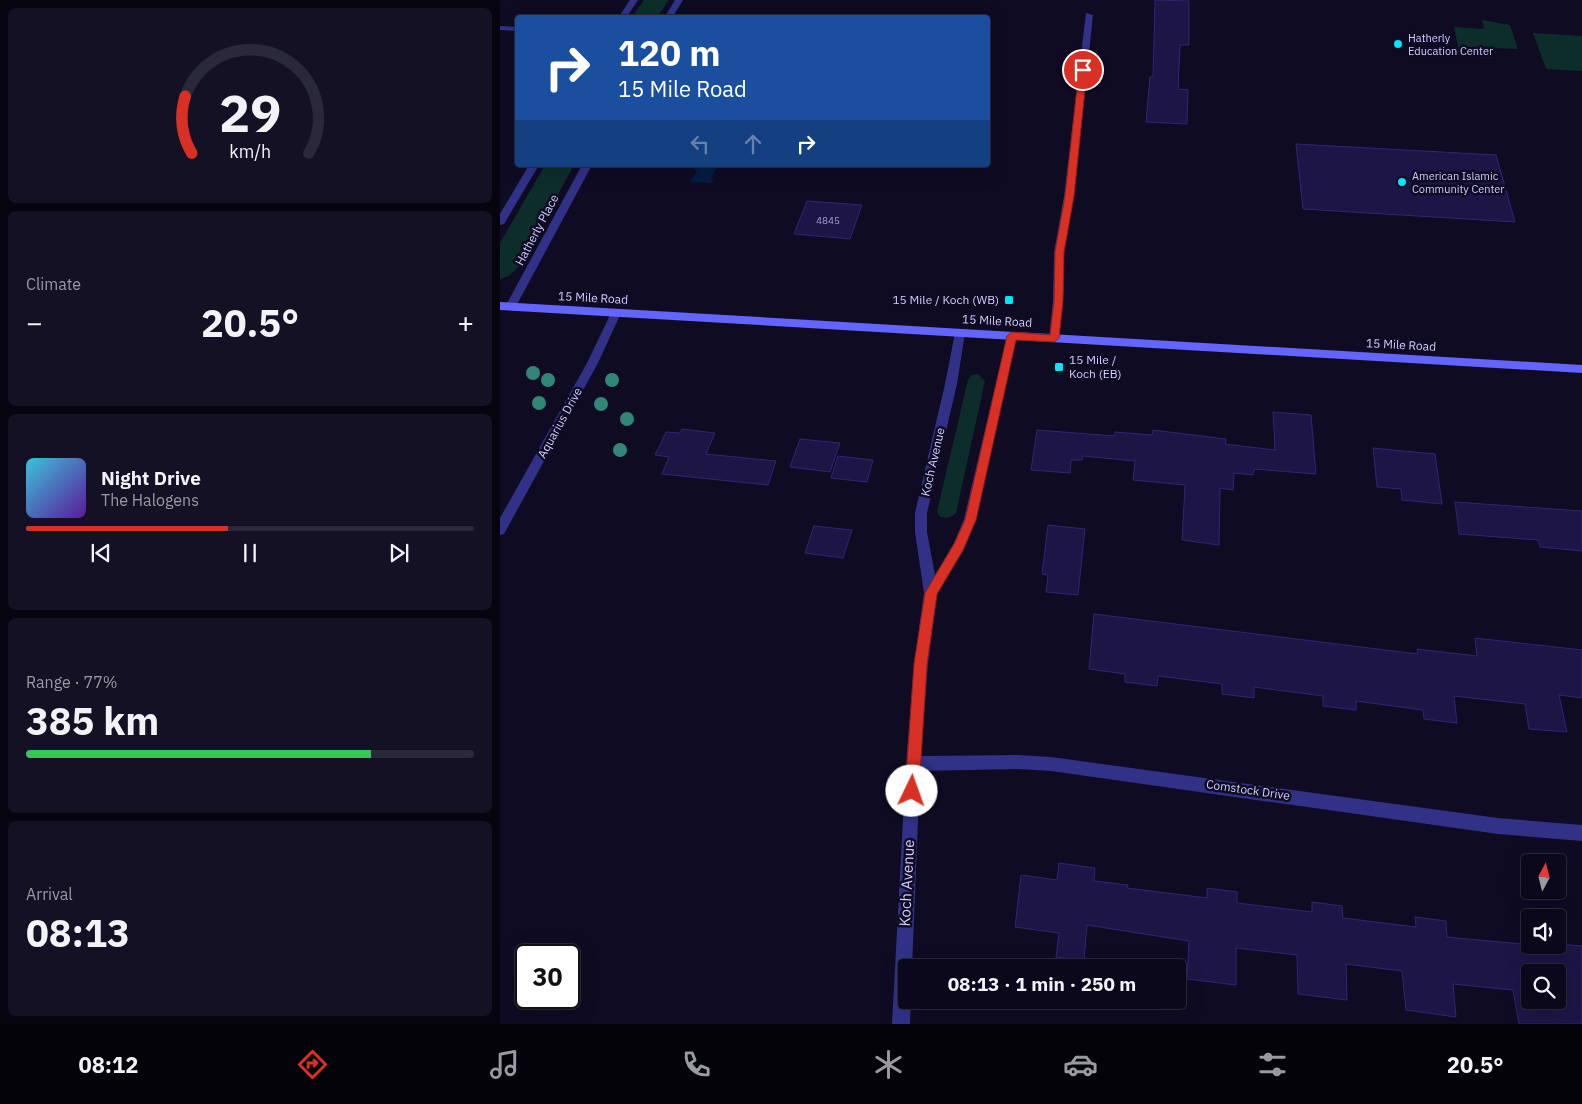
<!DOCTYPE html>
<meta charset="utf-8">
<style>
body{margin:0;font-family:"IBM Plex Sans",sans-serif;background:#131123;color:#f1f3f6;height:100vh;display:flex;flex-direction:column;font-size:19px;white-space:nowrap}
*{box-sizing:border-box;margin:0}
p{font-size:16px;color:#999aa2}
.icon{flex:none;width:28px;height:28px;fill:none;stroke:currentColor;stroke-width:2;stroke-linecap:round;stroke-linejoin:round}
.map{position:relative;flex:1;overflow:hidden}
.side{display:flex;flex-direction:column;gap:8px;padding:8px;background:#06040e;width:500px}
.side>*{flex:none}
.guide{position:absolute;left:15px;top:15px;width:475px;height:152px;border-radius:5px;box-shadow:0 5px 20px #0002,0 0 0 1px #2a2939;background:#1a4fa0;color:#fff;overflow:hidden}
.needle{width:32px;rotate:7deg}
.controls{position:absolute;left:1021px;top:854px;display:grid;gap:10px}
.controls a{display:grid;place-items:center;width:45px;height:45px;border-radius:5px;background:#0a081a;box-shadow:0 5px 20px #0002,0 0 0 1px #2a2939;font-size:25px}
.speed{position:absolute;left:15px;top:944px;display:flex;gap:10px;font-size:25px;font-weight:700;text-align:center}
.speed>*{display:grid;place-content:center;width:65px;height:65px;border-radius:50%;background:#0a081a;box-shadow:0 5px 20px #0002,0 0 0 1px #2a2939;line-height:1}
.speed .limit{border:2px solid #111;border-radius:8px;background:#fff;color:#111}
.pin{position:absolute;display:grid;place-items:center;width:42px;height:42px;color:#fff;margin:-21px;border:2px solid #fff;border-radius:50%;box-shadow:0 1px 5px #0007}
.me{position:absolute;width:55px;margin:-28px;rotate:3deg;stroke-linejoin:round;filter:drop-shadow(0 0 4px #0008)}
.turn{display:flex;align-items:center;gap:18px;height:105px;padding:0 20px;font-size:22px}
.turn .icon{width:65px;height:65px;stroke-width:2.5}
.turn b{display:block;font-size:35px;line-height:42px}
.lanes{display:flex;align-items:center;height:48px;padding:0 20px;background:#0003;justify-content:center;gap:25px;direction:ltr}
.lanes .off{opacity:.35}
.big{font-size:38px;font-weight:800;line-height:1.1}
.side .card{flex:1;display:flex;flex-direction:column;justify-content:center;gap:8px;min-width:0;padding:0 18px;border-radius:8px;background:#131123}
.side .dial{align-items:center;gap:0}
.dial svg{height:130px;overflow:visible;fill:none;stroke:#2a2939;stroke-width:7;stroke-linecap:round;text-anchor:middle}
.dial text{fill:#f1f3f6;stroke:none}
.song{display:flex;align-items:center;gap:15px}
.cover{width:60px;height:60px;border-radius:8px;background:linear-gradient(135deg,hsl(190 70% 55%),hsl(270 70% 35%))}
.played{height:5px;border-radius:2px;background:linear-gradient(90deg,#d93025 45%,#2a2939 45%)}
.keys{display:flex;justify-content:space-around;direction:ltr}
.heat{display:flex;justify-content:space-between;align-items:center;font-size:28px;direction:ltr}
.charge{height:8px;border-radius:4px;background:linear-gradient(90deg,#34c759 77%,#2a2939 0)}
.trip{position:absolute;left:398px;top:959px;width:288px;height:50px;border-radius:5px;background:#0a081a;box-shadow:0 5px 20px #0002,0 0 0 1px #2a2939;font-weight:800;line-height:50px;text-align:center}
.menu{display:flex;height:80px;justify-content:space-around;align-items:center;background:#04030a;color:#999aa2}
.menu .icon{width:35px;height:35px}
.menu .active{color:#d93025}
.menu b{font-size:22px;color:#f1f3f6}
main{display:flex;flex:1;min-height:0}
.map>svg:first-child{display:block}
</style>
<main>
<section class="side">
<div class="card dial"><svg viewBox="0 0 100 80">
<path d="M14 69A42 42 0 1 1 86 69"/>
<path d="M14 69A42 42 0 0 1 10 34" stroke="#d93025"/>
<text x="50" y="56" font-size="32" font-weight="700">29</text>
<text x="50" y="72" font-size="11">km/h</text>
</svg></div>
<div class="card"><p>Climate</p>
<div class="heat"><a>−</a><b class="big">20.5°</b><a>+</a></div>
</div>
<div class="card">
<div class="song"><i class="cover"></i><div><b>Night Drive</b><p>The Halogens</p></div></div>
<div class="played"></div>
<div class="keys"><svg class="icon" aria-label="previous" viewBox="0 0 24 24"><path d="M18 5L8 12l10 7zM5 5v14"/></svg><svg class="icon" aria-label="pause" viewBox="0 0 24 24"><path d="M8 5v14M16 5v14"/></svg><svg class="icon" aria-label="next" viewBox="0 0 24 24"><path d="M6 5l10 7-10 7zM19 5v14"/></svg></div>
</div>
<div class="card"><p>Range · 77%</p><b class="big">385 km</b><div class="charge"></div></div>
<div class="card"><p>Arrival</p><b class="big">08:13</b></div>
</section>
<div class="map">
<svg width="1082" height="1024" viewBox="0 0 1082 1024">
<rect width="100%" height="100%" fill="#0e0b23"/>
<g fill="#0d2d2b">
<path d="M144 0H169L157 17H132Z"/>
<path d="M982 20 1010 25 1018 49 990 48 992 58 960 56 954 27 984 29Z"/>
<path d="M1033 33 1082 36V71L1046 69Z"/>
<path d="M45 165H74L19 266 9 276 0 279V243Z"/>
<path d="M478 374 485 381 456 513C450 518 446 519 439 516L437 511 468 380 471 375Z"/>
</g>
<path fill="#041d42" d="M195 165H217L211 179 214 180 212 183 191 182V179L197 173 195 169Z"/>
<g fill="#1d1545" stroke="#322574" fill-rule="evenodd">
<path d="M655 0 689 1V45H680L678 89 688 90 687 124 646 122 650 77H653Z"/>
<path d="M796 144 996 155 1015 222 803 209Z"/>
<path d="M307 201 362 205 350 239 294 234Z"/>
<path d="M773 412 811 415 816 474 754 469 753 475 734 473 733 490 720 488 719 545 682 540 685 485 633 480 635 461 583 456 582 460H571L570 473 531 470 537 430 615 436V432L652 435 653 430 726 439 725 444 775 450Z"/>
<path d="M182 429 215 433 206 454 276 461 268 485 162 474 169 457 155 455 166 432 180 433Z"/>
<path d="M300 439 340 443 330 472 290 467Z"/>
<path d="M873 448 935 454 942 504 902 500 901 489 877 487Z"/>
<path d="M338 456 373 460 367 482 331 478Z"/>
<path d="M955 502 1082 511V551L1040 547 1038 540 959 534Z"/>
<path d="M548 525 585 529 578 595 546 592 548 575 542 574Z"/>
<path d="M314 526 352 530 343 558 305 553Z"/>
<path d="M594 614 918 654 917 649 977 656 975 638 1082 650V698L1059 695 1067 732 1029 729 1025 704 954 696 957 723 924 719 923 710 856 701V710L823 706V696L754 687V698L722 694V684L658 676 657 686 625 682V674L589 669Z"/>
<path d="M559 863 595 868 594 881 628 885 627 888 707 898V888L737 892V903L812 912V902L842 906 843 918 916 927 915 917 946 921 947 937 1022 944V940L1030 941V945L1058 944 1082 946V1024H1019L1013 990 953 984 956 1017 906 1010 902 971 846 964 847 1000 798 994 797 955 736 948V985L687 979 689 941 587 925 584 961 556 957 559 933 515 927 521 875 557 880ZM1030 972H1058V1000H1030Z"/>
</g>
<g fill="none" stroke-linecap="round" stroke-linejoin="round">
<g fill="#313187" fill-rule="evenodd">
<path d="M130 0H138L126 18H118Z"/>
<path d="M175 0H183L172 18H164Z"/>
<path d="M586 13 593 15 574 196 564 252 563 301 559 338 554 342 549 338 553 301 554 252 564 196Z"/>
<path d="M0 26 18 27V31L0 30Z"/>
<path d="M29 165H39L4 224 0 225V214Z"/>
<path d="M82 165H92L14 310H6L5 307Z"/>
<path d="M116 309 121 313 98 363 4 534 0 535V518L87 363 111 313Z"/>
<path d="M460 329 465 333 457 384 427 513V532L435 575 454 543 464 519 507 336 512 332 517 336 476 519 464 550 437 594 428 664 421 756 518 755 551 757 998 818 1082 825V841L998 834 551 771 518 769 420 771 412 968H406V1000H411L410 1024H392L406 764 414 664 424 593 415 532V513L445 384 455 333Z"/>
</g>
<path fill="#6465ff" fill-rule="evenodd" d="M0 302 1082 365V373L0 310Z"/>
</g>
<g fill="#308778">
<circle cx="33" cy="373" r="7"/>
<circle cx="48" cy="380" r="7"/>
<circle cx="112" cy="380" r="7"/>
<circle cx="39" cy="403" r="7"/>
<circle cx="101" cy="404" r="7"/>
<circle cx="127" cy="419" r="7"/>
<circle cx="120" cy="450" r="7"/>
</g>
<path fill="#d93025" stroke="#8d1f18" d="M583 67 587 70 574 196 564 252 563 301 559 338 554 342 516 340 476 520 463 550 437 594 427 664 419 791 417 796 412 798 407 796 405 791 414 664 425 593 454 544 465 520 507 336 512 332 550 335 554 301 555 252 565 196 579 70Z"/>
<g fill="#00e7f8" stroke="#0e0b23" stroke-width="2">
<circle cx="898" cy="44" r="5"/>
<circle cx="902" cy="182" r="5"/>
<rect x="504" y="295" width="10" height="10" rx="2.5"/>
<rect x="554" y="362" width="10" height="10" rx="2.5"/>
</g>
<g text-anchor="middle" stroke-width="5" stroke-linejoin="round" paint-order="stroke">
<g font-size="10" fill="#a49fd0">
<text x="328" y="224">4845</text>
</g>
<g font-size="11" fill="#d1cdff" stroke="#0e0b23" text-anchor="start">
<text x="908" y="42">Hatherly<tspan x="908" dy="13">Education Center</tspan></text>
<text x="912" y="180">American Islamic<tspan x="912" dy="13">Community Center</tspan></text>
</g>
<g font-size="12" fill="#d1cdff" stroke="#0e0b23">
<text transform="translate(37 230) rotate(-62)" y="4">Hatherly Place</text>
<text transform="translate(93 298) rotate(3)" y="4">15 Mile Road</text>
<text transform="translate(497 321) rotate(3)" y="4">15 Mile Road</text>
<text transform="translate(901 345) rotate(3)" y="4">15 Mile Road</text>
<text transform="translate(60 423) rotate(-61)" y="4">Aquarius Drive</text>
<text transform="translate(433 462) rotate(-77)" y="4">Koch Avenue</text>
<text transform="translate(748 790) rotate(8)" y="4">Comstock Drive</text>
</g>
<g font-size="12" fill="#d1cdff" stroke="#0e0b23" text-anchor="end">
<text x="499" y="304">15 Mile / Koch (WB)</text>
<text x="569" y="364" text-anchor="start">15 Mile /<tspan x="569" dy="14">Koch (EB)</tspan></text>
</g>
<g font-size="15" fill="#d1cdff" stroke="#0e0b23">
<text transform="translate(407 883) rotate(-87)" y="5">Koch Avenue</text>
</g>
</g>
</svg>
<div class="controls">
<a><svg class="needle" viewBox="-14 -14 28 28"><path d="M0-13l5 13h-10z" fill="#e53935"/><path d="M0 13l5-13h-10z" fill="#999aa2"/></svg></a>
<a><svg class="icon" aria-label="sound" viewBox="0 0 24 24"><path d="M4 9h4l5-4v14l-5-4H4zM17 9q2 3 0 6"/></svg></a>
<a><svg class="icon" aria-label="search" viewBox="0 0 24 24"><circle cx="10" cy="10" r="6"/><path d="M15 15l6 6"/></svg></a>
</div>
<div class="speed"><div class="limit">30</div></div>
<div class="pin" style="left:583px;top:70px;background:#d93025"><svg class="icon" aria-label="arrive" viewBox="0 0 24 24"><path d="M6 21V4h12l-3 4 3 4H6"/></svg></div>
<svg class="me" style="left:412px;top:791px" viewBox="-20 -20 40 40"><circle r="19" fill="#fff"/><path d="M0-13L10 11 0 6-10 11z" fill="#d93025"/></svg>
<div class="trip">08:13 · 1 min · 250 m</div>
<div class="guide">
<div class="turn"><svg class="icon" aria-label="right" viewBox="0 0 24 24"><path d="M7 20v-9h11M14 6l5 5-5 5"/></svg><div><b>120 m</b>15 Mile Road</div></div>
<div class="lanes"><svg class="icon off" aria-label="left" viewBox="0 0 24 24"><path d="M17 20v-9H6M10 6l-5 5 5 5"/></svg><svg class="icon off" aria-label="ahead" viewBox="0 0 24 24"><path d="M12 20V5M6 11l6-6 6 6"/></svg><svg class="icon" aria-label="right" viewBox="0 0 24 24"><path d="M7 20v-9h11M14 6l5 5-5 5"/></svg></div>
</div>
</div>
</main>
<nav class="menu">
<b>08:12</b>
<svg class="icon active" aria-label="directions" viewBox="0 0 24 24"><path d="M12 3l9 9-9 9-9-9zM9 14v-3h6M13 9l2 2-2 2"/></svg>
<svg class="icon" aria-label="music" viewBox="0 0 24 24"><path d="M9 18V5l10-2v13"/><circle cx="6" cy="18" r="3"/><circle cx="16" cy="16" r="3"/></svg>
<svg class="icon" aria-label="phone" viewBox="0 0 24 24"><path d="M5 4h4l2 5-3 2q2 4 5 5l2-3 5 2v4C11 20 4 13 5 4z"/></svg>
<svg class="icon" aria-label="climate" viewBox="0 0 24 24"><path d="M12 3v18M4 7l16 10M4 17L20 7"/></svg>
<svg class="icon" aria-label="car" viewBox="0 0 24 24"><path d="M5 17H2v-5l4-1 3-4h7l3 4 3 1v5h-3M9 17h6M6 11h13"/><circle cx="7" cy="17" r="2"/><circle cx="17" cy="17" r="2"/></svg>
<svg class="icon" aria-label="filters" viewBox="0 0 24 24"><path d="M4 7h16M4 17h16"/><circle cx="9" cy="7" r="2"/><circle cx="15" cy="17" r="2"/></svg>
<b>20.5°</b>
</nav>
